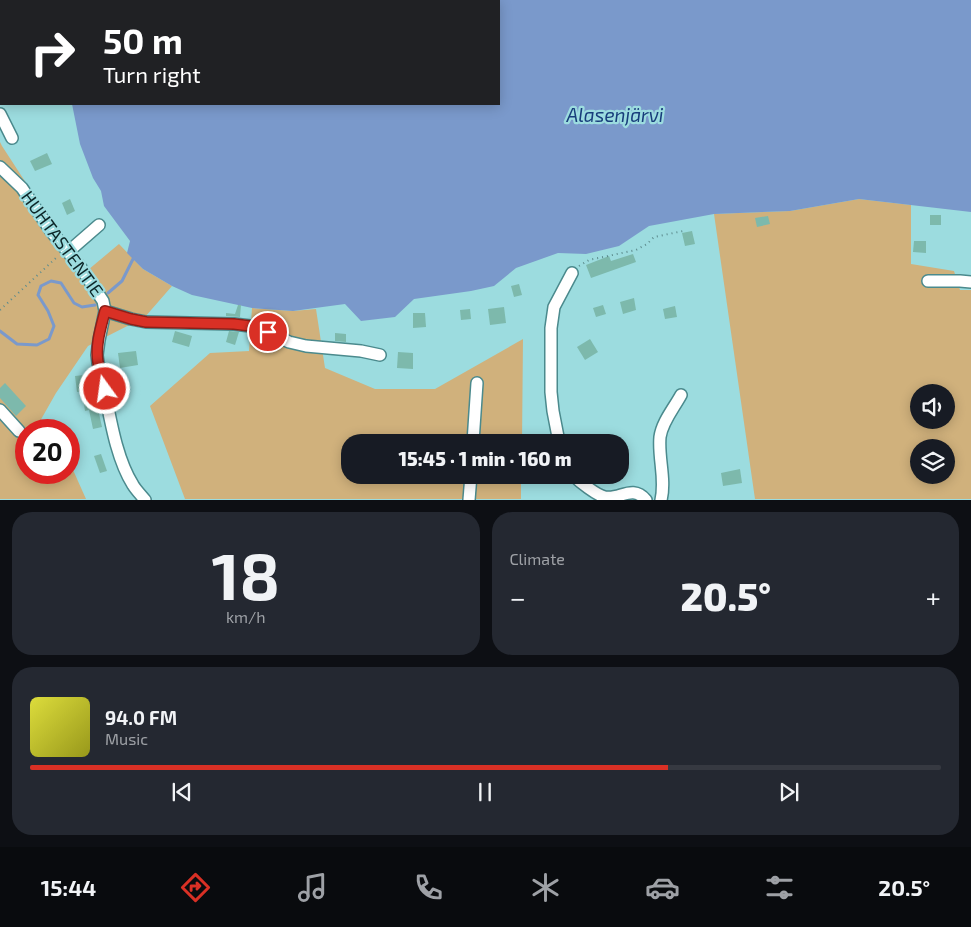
<!DOCTYPE html>
<meta charset="utf-8">
<style>
body{margin:0;font-family:"Exo 2",sans-serif;background:#242831;color:#f1f3f6;height:100vh;display:flex;flex-direction:column;font-size:19px;white-space:nowrap}
*{box-sizing:border-box;margin:0}
p{font-size:16px;color:#9ea1a6}
.icon{flex:none;width:28px;height:28px;fill:none;stroke:currentColor;stroke-width:2;stroke-linecap:round;stroke-linejoin:round}
.map{position:relative;height:500px;overflow:hidden}
.drawer{display:flex;flex-direction:column;gap:12px;padding:12px;background:#0d0f14;flex:1}
.drawer>*{flex:none}
.hud{position:absolute;left:0px;top:0px;width:500px;height:105px;box-shadow:0 2px 12px #0003;background:#202124;color:#fff;overflow:hidden}
.fabs{position:absolute;left:910px;top:384px;display:grid;gap:10px}
.fabs a{display:grid;place-items:center;width:45px;height:45px;border-radius:50%;background:#171b24;box-shadow:0 2px 12px #0003;font-size:25px}
.speed{position:absolute;left:15px;top:419px;display:flex;gap:10px;font-size:25px;font-weight:700;text-align:center}
.speed>*{display:grid;place-content:center;width:65px;height:65px;border-radius:50%;background:#171b24;box-shadow:0 2px 12px #0003;line-height:1}
.speed .limit{border:8px solid #d22;background:#fff;color:#111}
.pin{position:absolute;display:grid;place-items:center;width:42px;height:42px;color:#fff;margin:-21px;border:2px solid #fff;border-radius:50%;box-shadow:0 1px 5px #0007}
.me{position:absolute;width:55px;margin:-28px;rotate:346deg;stroke-linejoin:round;filter:drop-shadow(0 0 4px #0008)}
.turn{display:flex;align-items:center;gap:18px;height:105px;padding:0 20px;font-size:22px}
.turn .icon{width:65px;height:65px;stroke-width:2.5}
.turn b{display:block;font-size:35px;line-height:42px}
.big{font-size:38px;font-weight:800;line-height:1.1}
.drawer .widget{flex:1;display:flex;flex-direction:column;justify-content:center;gap:8px;min-width:0;padding:0 18px;border-radius:20px;background:#242831}
.drawer .dial{align-items:center;gap:0}
.dial b{font-size:65px;line-height:1}
.song{display:flex;align-items:center;gap:15px}
.cover{width:60px;height:60px;border-radius:8px;background:linear-gradient(135deg,hsl(60 70% 55%),hsl(60 70% 35%))}
.played{height:5px;border-radius:2px;background:linear-gradient(90deg,#d93025 70%,#363941 70%)}
.keys{display:flex;justify-content:space-around;direction:ltr}
.heat{display:flex;justify-content:space-between;align-items:center;font-size:28px;direction:ltr}
.drawer .tiles{flex:1;display:grid;gap:12px;grid-template-columns:1fr 1fr}
.widget:last-child{grid-column:span 2}
.trip{position:absolute;left:341px;top:434px;width:288px;height:50px;border-radius:20px;background:#171b24;box-shadow:0 2px 12px #0003;font-weight:800;line-height:50px;text-align:center}
.tabs{display:flex;height:80px;justify-content:space-around;align-items:center;background:#090b0e;color:#9ea1a6}
.tabs .icon{width:35px;height:35px}
.tabs .on{color:#d93025}
.tabs b{font-size:22px;color:#f1f3f6}
.map>svg:first-child{display:block}
</style>
<div class="map">
<svg width="971" height="500" viewBox="0 0 971 500">
<rect width="100%" height="100%" fill="#9cdcdf"/>
<g fill="#d0b17c" fill-rule="evenodd">
<path d="M0 142 2 146 67 246 88 270 119 244 143 269 172 286 145 317 88 346 56 393 35 430H26V445L20 456H26V472H69V461L86 499H0Z"/>
<path d="M859 199 911 205V264L954 271 960 290H971V499H755L714 214 790 211ZM919 392H946V420H919ZM919 448H946V475H919Z"/>
<path d="M252 308 293 311 316 309 325 368 375 389H435L523 339 522 442H350V475H521V499H185L150 406 210 353 249 351Z"/>
</g>
<path fill="#7a99cb" d="M100 0H971V212L859 199 790 211 714 214 649 226 619 246 586 254 558 253 516 268 494 286 471 291 414 299 395 317 361 321 345 304 293 311 252 308 192 295 172 286 143 269 127 253 130 241 104 206 101 191 93 178 80 144 72 104H499V1H99Z"/>
<g fill="none" stroke-linecap="round" stroke-linejoin="round">
<g stroke="#7a99cb" stroke-width="3">
<path d="M108 293 122 281 134 257"/>
<path d="M0 331 17 344 37 345 49 339 54 326 48 311 38 295 41 286 51 281 61 283 74 303 82 307 95 305"/>
</g>
</g>
<g fill="#7db9ac">
<path d="M47 153 52 164 35 171 30 161Z"/>
<path d="M70 199 75 211 67 215 62 203Z"/>
<rect x="930" y="215" width="11" height="10"/>
<path d="M768 216 770 224 757 227 755 218Z"/>
<path d="M692 231 695 244 685 246 682 233Z"/>
<path d="M914 241H926V253L913 252Z"/>
<path d="M633 254 636 262 591 278 586 265 609 256 611 261Z"/>
<path d="M519 284 522 295 514 297 511 286Z"/>
<path d="M634 298 636 310 623 314 620 302Z"/>
<path d="M238 305H241L240 317 226 316V313L235 314Z"/>
<path d="M603 305 606 314 596 317 593 308Z"/>
<path d="M675 306 677 317 665 319 663 309Z"/>
<path d="M504 307 506 323 490 325 488 309Z"/>
<path d="M470 309 471 319 461 320 460 310Z"/>
<path d="M413 313H425L426 327 413 328Z"/>
<path d="M175 331 192 336 189 347 172 342Z"/>
<path d="M229 331 239 332 235 345 226 342Z"/>
<path d="M335 333 346 334V342L335 341Z"/>
<path d="M590 339 598 352 585 360 577 347Z"/>
<path d="M136 351 138 365 120 368 118 353Z"/>
<path d="M398 352 413 353V369L397 368Z"/>
<path d="M93 374 101 409H98L102 427 93 429 89 410 85 411 82 391 77 392 75 376Z"/>
<path d="M5 383 26 406 16 416 0 398V388Z"/>
<path d="M101 454 107 471 100 473 94 456Z"/>
<path d="M740 469 742 483 723 486 721 473Z"/>
</g>
<g fill="none" stroke-linecap="round" stroke-linejoin="round">
<g stroke="#4b8a8d" stroke-width="14">
<g id="minor">
<path d="M0 114 12 138"/>
<path d="M0 167 22 188 51 231 81 268 103 301 105 311 99 340 97 355 98 363 101 374C109 408 114 455 133 485 136 490 141 495 145 500"/>
<path d="M68 252 99 225"/>
<path d="M928 281H960L971 282"/>
<path d="M105 311 131 319 146 322 234 324 250 326 268 332 289 342 306 346 361 351 380 355"/>
<path d="M0 410 19 431"/>
<path d="M473 442 477 383"/>
<path d="M559 442 553 411 551 392V328L554 307 572 273"/>
<path d="M573 475C580 482 596 495 605 497 620 500 632 484 646 500"/>
<path d="M469 500 471 475"/>
<path d="M661 500C666 479 658 458 660 437 662 422 674 408 681 395"/>
</g>
</g>
<g stroke="#5c8b8d" stroke-width="2" stroke-dasharray="1 4" stroke-linecap="butt">
<path d="M0 101 1 100"/>
<path d="M579 266 589 260 636 250 647 244 654 237 683 231"/>
<path d="M0 310 57 257"/>
</g>
<use href="#minor" stroke="#fff" stroke-width="11"/>
</g>
<g fill="none" stroke-linecap="round" stroke-linejoin="round">
<g stroke="#8d1f18" stroke-width="12">
<path id="route" d="M105 389C103 380 99 371 98 362 95 345 101 327 105 311L131 319 146 322 234 324 250 326 268 332"/>
</g>
<use href="#route" stroke="#d93025" stroke-width="9"/>
</g>
<g text-anchor="middle" stroke-width="4.5" stroke-linejoin="round" paint-order="stroke">
<g font-size="18" fill="#0c2628" stroke="#9cdcdf">
<text transform="translate(62 244) rotate(54)" y="6">HUHTASTENTIE</text>
</g>
<g font-size="19" font-style="italic" fill="#183d7b" stroke="#9cdcdf">
<text x="615" y="122">Alasenjärvi</text>
</g>
</g>
</svg>
<div class="fabs">
<a><svg class="icon" aria-label="sound" viewBox="0 0 24 24"><path d="M4 9h4l5-4v14l-5-4H4zM17 9q2 3 0 6"/></svg></a>
<a><svg class="icon" aria-label="layers" viewBox="0 0 24 24"><path d="M12 4l9 5-9 5-9-5zM3 14l9 5 9-5"/></svg></a>
</div>
<div class="speed"><div class="limit">20</div></div>
<div class="pin" style="left:268px;top:332px;background:#d93025"><svg class="icon" aria-label="arrive" viewBox="0 0 24 24"><path d="M6 21V4h12l-3 4 3 4H6"/></svg></div>
<svg class="me" style="left:105px;top:389px" viewBox="-20 -20 40 40"><circle r="17" fill="#d93025" stroke="#fff" stroke-width="3"/><path d="M0-11L8 9 0 5-8 9z" fill="#fff"/></svg>
<div class="trip">15:45 · 1 min · 160 m</div>
<div class="hud">
<div class="turn"><svg class="icon" aria-label="right" viewBox="0 0 24 24"><path d="M7 20v-9h11M14 6l5 5-5 5"/></svg><div><b>50 m</b>Turn right</div></div>
</div>
</div>
<section class="drawer">
<div class="tiles">
<div class="widget dial"><b>18</b><p>km/h</p></div>
<div class="widget"><p>Climate</p>
<div class="heat"><a>−</a><b class="big">20.5°</b><a>+</a></div>
</div>
<div class="widget">
<div class="song"><i class="cover"></i><div><b>94.0 FM</b><p>Music</p></div></div>
<div class="played"></div>
<div class="keys"><svg class="icon" aria-label="previous" viewBox="0 0 24 24"><path d="M18 5L8 12l10 7zM5 5v14"/></svg><svg class="icon" aria-label="pause" viewBox="0 0 24 24"><path d="M8 5v14M16 5v14"/></svg><svg class="icon" aria-label="next" viewBox="0 0 24 24"><path d="M6 5l10 7-10 7zM19 5v14"/></svg></div>
</div>
</div>
</section>
<nav class="tabs">
<b>15:44</b>
<svg class="icon on" aria-label="directions" viewBox="0 0 24 24"><path d="M12 3l9 9-9 9-9-9zM9 14v-3h6M13 9l2 2-2 2"/></svg>
<svg class="icon" aria-label="music" viewBox="0 0 24 24"><path d="M9 18V5l10-2v13"/><circle cx="6" cy="18" r="3"/><circle cx="16" cy="16" r="3"/></svg>
<svg class="icon" aria-label="phone" viewBox="0 0 24 24"><path d="M5 4h4l2 5-3 2q2 4 5 5l2-3 5 2v4C11 20 4 13 5 4z"/></svg>
<svg class="icon" aria-label="climate" viewBox="0 0 24 24"><path d="M12 3v18M4 7l16 10M4 17L20 7"/></svg>
<svg class="icon" aria-label="car" viewBox="0 0 24 24"><path d="M5 17H2v-5l4-1 3-4h7l3 4 3 1v5h-3M9 17h6M6 11h13"/><circle cx="7" cy="17" r="2"/><circle cx="17" cy="17" r="2"/></svg>
<svg class="icon" aria-label="filters" viewBox="0 0 24 24"><path d="M4 7h16M4 17h16"/><circle cx="9" cy="7" r="2"/><circle cx="15" cy="17" r="2"/></svg>
<b>20.5°</b>
</nav>
